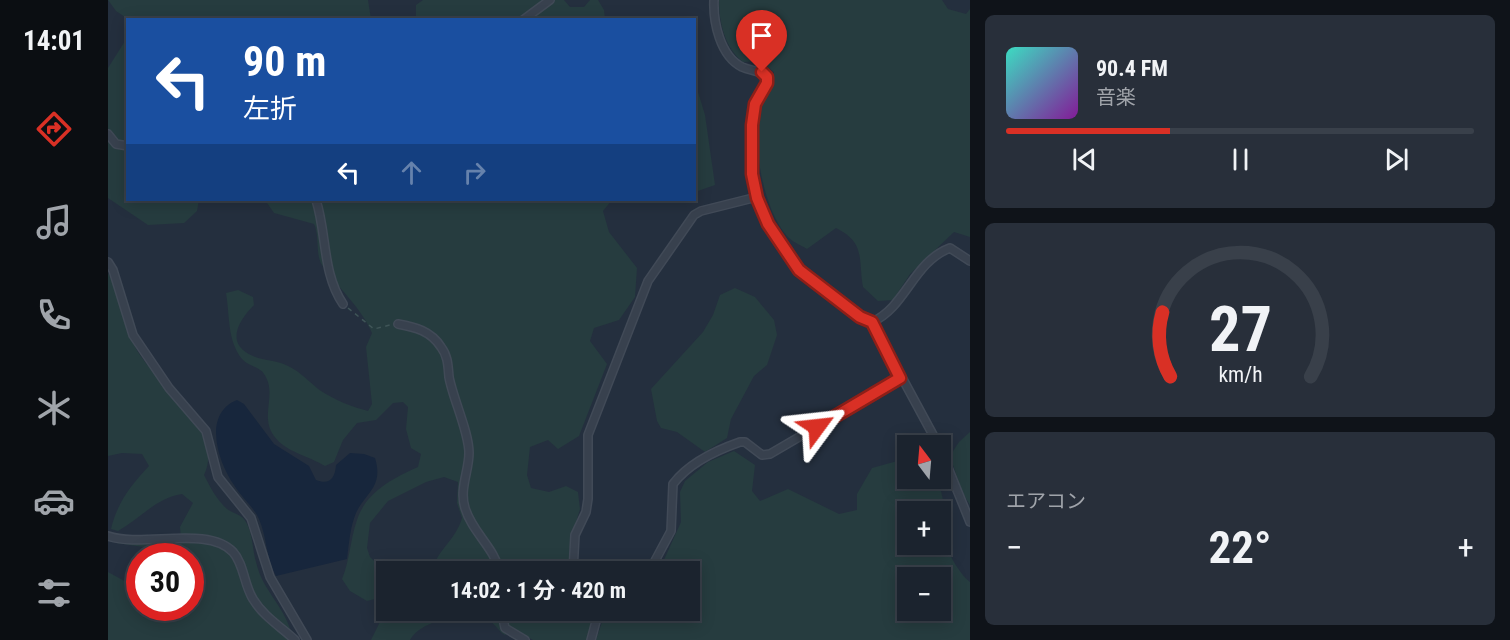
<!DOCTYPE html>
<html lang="ja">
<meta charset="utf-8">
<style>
body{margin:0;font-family:"Roboto Condensed","Noto Sans JP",sans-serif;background:#282f3a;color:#f1f3f6;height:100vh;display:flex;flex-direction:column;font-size:22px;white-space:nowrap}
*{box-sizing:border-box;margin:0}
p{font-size:20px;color:#a0a4aa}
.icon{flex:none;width:33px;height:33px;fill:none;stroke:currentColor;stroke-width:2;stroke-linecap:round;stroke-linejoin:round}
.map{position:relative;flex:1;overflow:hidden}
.panel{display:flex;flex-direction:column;gap:15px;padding:15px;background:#0f1319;width:540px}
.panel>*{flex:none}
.banner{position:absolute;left:18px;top:18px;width:570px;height:183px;border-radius:0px;box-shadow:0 3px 15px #0003,0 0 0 2px #39404a;background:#1a4fa0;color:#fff;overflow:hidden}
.needle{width:39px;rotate:344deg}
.controls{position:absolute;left:789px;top:435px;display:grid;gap:12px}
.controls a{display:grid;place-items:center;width:54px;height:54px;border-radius:0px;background:#1b232e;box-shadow:0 3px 15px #0003,0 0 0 2px #39404a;font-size:30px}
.speed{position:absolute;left:18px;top:543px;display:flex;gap:12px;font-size:30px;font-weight:700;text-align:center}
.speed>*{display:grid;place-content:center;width:78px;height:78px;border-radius:50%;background:#1b232e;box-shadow:0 3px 15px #0003,0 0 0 2px #39404a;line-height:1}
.speed .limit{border:9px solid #d22;background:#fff;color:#111}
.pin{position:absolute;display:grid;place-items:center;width:51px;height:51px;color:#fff;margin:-62px -26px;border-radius:50% 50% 50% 0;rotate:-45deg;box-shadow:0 0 6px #0007}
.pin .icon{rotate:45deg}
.me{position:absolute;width:66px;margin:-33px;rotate:60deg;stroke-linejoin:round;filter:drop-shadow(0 0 4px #0008)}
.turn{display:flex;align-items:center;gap:21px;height:126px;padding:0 18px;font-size:27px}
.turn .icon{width:78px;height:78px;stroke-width:2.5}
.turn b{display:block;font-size:42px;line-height:51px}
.lanes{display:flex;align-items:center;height:57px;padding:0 18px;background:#0003;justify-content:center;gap:30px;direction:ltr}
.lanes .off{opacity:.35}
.big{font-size:45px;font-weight:700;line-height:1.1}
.panel .card{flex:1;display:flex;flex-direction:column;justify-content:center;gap:9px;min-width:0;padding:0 21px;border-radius:9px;background:#282f3a}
.panel .dial{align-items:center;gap:0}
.dial svg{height:156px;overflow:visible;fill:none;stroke:#39404a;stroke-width:7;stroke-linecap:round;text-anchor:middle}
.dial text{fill:#f1f3f6;stroke:none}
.song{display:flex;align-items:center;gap:18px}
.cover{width:72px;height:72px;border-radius:9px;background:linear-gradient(135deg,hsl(170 70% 55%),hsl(290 70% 35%))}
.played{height:6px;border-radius:3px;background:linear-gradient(90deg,#d93025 35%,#39404a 35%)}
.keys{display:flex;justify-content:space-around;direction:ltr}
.heat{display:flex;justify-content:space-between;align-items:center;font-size:33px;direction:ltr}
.trip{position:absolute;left:268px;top:561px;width:324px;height:60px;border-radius:0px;background:#1b232e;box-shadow:0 3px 15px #0003,0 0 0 2px #39404a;font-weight:700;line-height:60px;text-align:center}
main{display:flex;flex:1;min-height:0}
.tabs{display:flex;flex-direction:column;width:108px;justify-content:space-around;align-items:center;background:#0b0e12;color:#a0a4aa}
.tabs .icon{width:42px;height:42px}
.tabs .selected{color:#d93025}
.tabs b{font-size:27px;color:#f1f3f6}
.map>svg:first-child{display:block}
</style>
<main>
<nav class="tabs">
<b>14:01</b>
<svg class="icon selected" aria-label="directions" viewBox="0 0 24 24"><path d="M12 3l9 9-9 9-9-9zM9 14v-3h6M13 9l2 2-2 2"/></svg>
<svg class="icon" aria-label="music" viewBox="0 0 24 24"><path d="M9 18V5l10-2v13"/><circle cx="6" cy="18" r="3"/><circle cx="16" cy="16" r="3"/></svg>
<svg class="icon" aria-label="phone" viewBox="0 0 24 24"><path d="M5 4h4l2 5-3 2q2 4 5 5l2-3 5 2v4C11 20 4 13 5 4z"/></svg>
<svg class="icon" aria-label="climate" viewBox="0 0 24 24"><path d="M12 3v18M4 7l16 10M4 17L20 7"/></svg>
<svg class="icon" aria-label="car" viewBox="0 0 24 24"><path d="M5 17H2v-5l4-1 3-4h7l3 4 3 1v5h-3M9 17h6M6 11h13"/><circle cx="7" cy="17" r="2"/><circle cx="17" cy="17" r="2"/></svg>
<svg class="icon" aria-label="filters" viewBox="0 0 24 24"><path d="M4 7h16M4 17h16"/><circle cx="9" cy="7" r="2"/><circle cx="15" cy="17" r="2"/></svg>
</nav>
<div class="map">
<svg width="862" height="640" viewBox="0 0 862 640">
<rect width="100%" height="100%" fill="#242f3e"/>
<g fill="#263c3f" fill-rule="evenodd">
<path d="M0 0H260L263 19H20L8 11Z"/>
<path d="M315 0H456L462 7H476L482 0H490L496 10 497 19H308V5Z"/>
<path d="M611 0H834L840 9 858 14 862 9V237L846 232 802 274 785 300 770 301 755 287C750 259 758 243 728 228L699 249C693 245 684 242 679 236 655 209 643 142 653 107 657 94 665 86 666 72L652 61 635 62C617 48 611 23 611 0Z"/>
<path d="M19 38 20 200H91L89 211 76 223 40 225 0 198V68Z"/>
<path d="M587 82 597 115 607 185 587 192Z"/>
<path d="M157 200H504L495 211 501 232 529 268 527 297 511 320 486 328 482 341 499 364 471 436 450 449 440 440 422 447 419 475 423 488 441 492 458 486 470 492 472 509 463 539 462 571H324C328 551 348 540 354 518L349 503 350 482 336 477 318 482 280 501 262 523 259 548 262 557 279 573V596L259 601 242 591 234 579C242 560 242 540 249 520 258 492 285 478 310 467L313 454 303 448 298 429 300 407 295 402 285 403 268 420 249 423 235 440 226 462 217 466C201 456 177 452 166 436 151 416 170 394 156 374 152 367 140 366 134 359 119 340 122 316 118 293L130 290 145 297 146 305C131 320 116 344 145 356 156 361 170 360 180 366 193 372 202 383 213 391 227 400 244 407 260 411L264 404 258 347 264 333C253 307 230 288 214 265 207 254 212 236 206 224L166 213Z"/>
<path d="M0 273C15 298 15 330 32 355 48 379 84 409 94 431 101 446 103 460 96 475 102 487 109 500 119 509 124 513 131 514 135 518 145 529 144 549 148 562 155 593 179 607 185 640H0V572L31 589 32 608H82V556H70V552L8 543 73 538 72 527 85 503 74 494C48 498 33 518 10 531L3 529C9 503 23 485 41 466L34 454 14 453 0 456Z"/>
<path d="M627 288 647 297 666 320 669 335 659 365 646 376 623 419 619 438 597 452 569 432 553 428 549 421 543 389 595 332 605 315 612 295Z"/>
<path d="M862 432V505L854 492 842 456 851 442Z"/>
<path d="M626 451 647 465 644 491 652 501 680 489 731 514 749 510V494L764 468 793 460 799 462 800 478 825 479C840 491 834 520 837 538 839 553 851 573 862 582V640H488L494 622 515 611 582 610V572L551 571 573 522 572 492 577 481 600 462ZM800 512H832V544H800ZM800 578H832V610H800Z"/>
<path d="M477 610 486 618 480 640H425L406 630 397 635C391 632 388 625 383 622 362 610 313 619 302 640H263L273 620 297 611Z"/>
</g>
<path fill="#17263c" d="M129 400 136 404 166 444 201 466 208 480C221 485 227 479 228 465L242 453 256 454 267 458C276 487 257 493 248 513 242 527 241 544 239 559L168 576C158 559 159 537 151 519 145 506 133 497 126 485 110 462 94 414 129 400Z"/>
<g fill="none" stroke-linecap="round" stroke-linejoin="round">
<g stroke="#414a57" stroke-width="10">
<g id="street">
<path d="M606 0C605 22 612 56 634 67 643 71 652 70 659 77V83L647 104 644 125V174L649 197 660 224 691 270 752 317 764 322 831 446"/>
<path d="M415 20 442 0"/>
<path d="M0 134 8 144 20 146"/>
<path d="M208 200C219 234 214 273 235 304"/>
<path d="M0 262 5 270 25 335 61 388 98 431 110 477 143 518 162 577 199 640"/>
<path d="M764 322C798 307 805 262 842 248L862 261"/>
<path d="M290 324C307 327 323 331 333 347 340 356 340 366 341 377 345 399 361 432 361 453 361 471 351 489 357 508 364 532 386 547 392 572"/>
<path d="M832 448 862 522"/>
<path d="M0 536C34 548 100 525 125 552 136 564 136 585 145 599 156 617 172 626 187 640"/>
<path d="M465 572 467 535 478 512 480 499V435L540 281 586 215 593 211 649 197"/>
<path d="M541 572 563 531 565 484C580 464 609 450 632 442H637L654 455 662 454 792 378"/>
<path d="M393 610 397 628 417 640"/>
<path d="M484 610 497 615 507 610"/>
<path d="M483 640 490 614"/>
</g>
</g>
<path stroke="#3f5557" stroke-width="1.5" stroke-dasharray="4.5 4.5" stroke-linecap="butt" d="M240 308 266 329 282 325"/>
<use href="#street" stroke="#38414e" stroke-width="7"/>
</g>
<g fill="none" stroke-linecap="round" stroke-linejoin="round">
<g stroke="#8d1f18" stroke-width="15">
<path id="route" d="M654 72 659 77V83L647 104 644 125V174L649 198 660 224 691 270 752 317 764 322 792 378 709 427"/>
</g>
<use href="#route" stroke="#d93025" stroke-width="10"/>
</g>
</svg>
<div class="controls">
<a><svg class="needle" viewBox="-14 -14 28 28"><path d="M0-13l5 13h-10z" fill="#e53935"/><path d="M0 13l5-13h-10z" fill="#a0a4aa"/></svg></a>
<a>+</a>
<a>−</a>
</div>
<div class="speed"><div class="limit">30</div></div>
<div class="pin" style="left:654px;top:72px;background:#d93025"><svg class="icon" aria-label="arrive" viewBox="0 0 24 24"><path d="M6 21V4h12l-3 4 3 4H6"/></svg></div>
<svg class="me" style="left:709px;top:427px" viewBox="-20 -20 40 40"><path d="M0-17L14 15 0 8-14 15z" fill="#d93025" stroke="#fff" stroke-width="4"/></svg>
<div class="trip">14:02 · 1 分 · 420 m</div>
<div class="banner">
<div class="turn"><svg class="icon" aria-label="left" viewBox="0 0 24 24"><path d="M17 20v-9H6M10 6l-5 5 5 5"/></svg><div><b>90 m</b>左折</div></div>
<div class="lanes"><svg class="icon" aria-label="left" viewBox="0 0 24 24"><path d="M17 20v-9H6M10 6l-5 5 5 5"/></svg><svg class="icon off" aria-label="ahead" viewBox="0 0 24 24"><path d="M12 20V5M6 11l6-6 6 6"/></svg><svg class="icon off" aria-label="right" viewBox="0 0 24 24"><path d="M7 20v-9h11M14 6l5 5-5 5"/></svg></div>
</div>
</div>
<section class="panel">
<div class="card">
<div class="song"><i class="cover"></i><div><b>90.4 FM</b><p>音楽</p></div></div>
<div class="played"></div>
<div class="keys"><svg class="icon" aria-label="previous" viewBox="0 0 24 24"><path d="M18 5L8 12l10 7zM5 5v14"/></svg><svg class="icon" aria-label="pause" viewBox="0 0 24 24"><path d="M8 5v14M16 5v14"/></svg><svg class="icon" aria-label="next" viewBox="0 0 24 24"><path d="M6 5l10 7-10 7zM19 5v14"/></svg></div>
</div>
<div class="card dial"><svg viewBox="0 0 100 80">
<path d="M14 69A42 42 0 1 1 86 69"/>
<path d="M14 69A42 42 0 0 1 10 36" stroke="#d93025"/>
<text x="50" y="56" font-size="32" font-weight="700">27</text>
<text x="50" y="72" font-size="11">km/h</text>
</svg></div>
<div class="card"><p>エアコン</p>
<div class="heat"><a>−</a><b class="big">22°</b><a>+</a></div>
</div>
</section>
</main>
